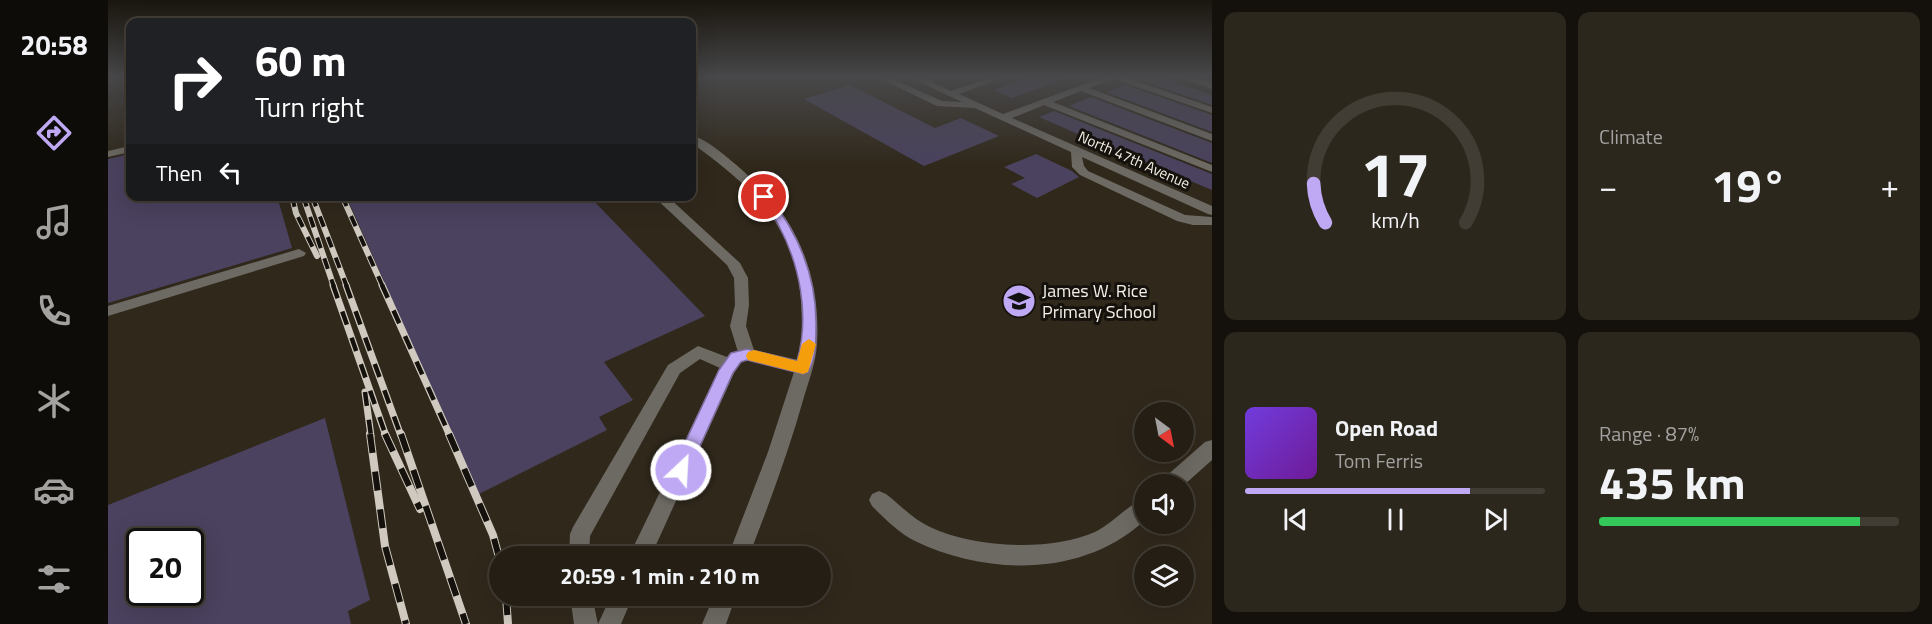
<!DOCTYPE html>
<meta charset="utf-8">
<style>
body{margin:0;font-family:"Titillium Web",sans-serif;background:#2c271d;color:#f1f3f6;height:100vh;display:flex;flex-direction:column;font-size:22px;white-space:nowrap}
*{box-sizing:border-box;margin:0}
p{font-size:20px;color:#a3a2a0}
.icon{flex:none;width:33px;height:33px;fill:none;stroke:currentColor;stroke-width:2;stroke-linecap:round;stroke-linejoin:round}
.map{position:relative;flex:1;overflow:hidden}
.details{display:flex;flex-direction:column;gap:12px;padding:12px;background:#14100b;width:720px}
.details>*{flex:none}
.banner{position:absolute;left:18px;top:18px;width:570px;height:183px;border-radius:12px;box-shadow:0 6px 24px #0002,0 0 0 2px #413c34;background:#202124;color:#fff;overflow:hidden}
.needle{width:39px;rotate:148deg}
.buttons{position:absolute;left:1026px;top:402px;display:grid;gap:12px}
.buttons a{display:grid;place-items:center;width:60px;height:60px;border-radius:50%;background:#241e14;box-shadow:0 6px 24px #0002,0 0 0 2px #413c34;font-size:30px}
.speed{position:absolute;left:18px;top:528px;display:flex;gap:12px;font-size:30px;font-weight:700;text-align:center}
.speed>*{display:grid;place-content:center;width:78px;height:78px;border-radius:50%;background:#241e14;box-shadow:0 6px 24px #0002,0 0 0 2px #413c34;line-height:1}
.speed .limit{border:3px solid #111;border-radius:9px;background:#fff;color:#111}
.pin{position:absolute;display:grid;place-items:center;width:51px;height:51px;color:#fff;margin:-26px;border:3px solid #fff;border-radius:50%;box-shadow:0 2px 6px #0007}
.me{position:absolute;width:66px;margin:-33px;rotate:25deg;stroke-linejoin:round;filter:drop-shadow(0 0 4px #0008)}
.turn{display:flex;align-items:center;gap:21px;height:126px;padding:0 30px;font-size:27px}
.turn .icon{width:78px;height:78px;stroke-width:2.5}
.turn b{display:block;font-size:42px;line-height:51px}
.then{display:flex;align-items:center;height:57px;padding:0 30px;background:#0003;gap:12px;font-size:22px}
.big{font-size:45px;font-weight:700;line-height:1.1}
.details .widget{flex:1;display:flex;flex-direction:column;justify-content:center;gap:9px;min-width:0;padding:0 21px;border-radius:12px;background:#2c271d}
.details .dial{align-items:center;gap:0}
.dial svg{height:156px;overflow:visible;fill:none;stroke:#413c34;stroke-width:7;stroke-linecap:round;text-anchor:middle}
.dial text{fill:#f1f3f6;stroke:none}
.song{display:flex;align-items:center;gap:18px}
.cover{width:72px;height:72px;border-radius:9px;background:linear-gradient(135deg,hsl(260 70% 55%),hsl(280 70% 35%))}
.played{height:6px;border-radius:3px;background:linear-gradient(90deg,#bfa9f4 75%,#413c34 75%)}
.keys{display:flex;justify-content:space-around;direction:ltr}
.heat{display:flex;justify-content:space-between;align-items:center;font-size:33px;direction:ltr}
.charge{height:9px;border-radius:4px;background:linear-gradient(90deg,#34c759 87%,#413c34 0)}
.details .tiles{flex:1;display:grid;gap:12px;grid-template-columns:repeat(2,1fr)}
.trip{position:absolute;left:381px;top:546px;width:342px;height:60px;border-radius:30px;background:#241e14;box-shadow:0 6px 24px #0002,0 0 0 2px #413c34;font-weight:700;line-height:60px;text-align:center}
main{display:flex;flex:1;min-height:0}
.tab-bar{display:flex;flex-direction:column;width:108px;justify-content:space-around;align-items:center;background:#0e0c08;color:#a3a2a0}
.tab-bar .icon{width:42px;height:42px}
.tab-bar .on{color:#bfa9f4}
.tab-bar b{font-size:27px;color:#f1f3f6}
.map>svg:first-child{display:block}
</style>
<main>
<nav class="tab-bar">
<b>20:58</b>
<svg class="icon on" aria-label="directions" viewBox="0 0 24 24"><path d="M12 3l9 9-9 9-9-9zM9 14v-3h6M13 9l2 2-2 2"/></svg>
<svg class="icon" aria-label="music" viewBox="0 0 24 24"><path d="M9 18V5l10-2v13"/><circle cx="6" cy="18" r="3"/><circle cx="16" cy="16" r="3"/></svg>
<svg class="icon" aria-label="phone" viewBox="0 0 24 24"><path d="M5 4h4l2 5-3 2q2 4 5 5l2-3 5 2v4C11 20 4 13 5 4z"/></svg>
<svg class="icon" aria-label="climate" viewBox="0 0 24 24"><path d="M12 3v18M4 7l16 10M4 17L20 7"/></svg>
<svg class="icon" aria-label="car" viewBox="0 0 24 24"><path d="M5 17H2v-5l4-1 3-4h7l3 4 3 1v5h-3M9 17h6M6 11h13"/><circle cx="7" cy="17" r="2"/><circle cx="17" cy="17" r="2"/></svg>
<svg class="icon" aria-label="filters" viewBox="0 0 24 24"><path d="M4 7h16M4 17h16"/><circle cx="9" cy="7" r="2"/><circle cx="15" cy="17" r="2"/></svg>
</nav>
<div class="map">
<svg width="1104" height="624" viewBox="0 0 1104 624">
<rect width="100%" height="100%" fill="#30281b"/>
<g fill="#4a425e" fill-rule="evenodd">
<path d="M924 77 958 78 904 98 886 90Z"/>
<path d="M1035 77H1050L1104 95V105L1030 79Z"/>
<path d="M742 85 827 128 853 118 891 136 816 166 696 99Z"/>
<path d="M1017 85 1104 115V132L998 92Z"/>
<path d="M983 97 1104 143V163L961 106Z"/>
<path d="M946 111 1104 174V190L1032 160 1028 162 1012 156 1016 154 931 117Z"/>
<path d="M22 154V196H169L184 248 0 303V159Z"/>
<path d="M928 154 964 171 971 177 929 198 903 184 917 178 896 167Z"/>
<path d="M238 196H481L597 316 496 362 525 400 491 417 499 430 371 494Z"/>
<path d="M217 418 262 600 240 611 243 624H0V505ZM32 542H82V592H32Z"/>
</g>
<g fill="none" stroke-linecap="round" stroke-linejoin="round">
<g fill="#6d6a63" fill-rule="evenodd">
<path d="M769 77H780L834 101 854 102 801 77H812L843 91 885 77H897L851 94 895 114 995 77H1016L1104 107V113L1006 79 981 88 1104 134V141L973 91 945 102 1104 165V172L936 105 904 118 1104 206V215L1100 214 974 157 976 166 980 171 1077 215 1104 217V225H1085L1069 221 972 175 964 167 963 152 867 108 829 106Z"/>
<path d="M1072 77H1084L1104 83V89Z"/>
<path d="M584 135C603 141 631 167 646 181 692 223 713 282 709 344 708 362 701 380 696 397 681 451 661 504 641 556H620L660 452 686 372 635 359 626 373 543 556H521L612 368 592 359 572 373 482 536 481 556H461L462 534 465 527 560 365 590 346 619 357 622 353 630 352 622 326 627 305 626 278 619 265 545 196H559L632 263 640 278 641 305 638 326 646 350 690 360C695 341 694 320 693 300 687 224 641 185 584 143Z"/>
<path d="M22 146V152L0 157V151Z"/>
<path d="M191 249 198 253 196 256 0 316V306Z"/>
<path d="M1104 440V460L1076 485 1053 484 1056 478 1097 442Z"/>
<path d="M771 491 778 494C792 505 805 519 822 527 866 548 942 552 987 532 1005 523 1018 506 1036 499V521C975 577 879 576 807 541 791 533 777 519 764 506L761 500 764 494Z"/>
<path d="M462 596H484L490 624 503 596H525L513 624H466Z"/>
<path d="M606 596H628L618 624H594Z"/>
</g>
<g stroke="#cfc9bf" stroke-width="6">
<g id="rail-far2">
<path d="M184 196 188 213 209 256"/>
<path d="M195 196 226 287"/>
<path d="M204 196 239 287"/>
<path d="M234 196 275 287"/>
</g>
</g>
<g stroke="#cfc9bf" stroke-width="7">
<g id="rail-far1">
<path d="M225 285 278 436"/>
<path d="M238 285 293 436"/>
<path d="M274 285 342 436"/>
<path d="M257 392 263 436"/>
</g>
</g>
<g stroke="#cfc9bf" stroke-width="8">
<g id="rail">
<path d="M262 434 277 546 298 624"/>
<path d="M277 434 312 509"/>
<path d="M293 434 358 624"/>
<path d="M341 434 385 535 392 561"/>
<path d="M398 596 400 624"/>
</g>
</g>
<use href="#rail-far2" stroke="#15110c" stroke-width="4" stroke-dasharray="11" stroke-linecap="butt"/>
<use href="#rail-far1" stroke="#15110c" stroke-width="4.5" stroke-dasharray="14" stroke-linecap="butt"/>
<use href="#rail" stroke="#15110c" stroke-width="6" stroke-dasharray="19" stroke-linecap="butt"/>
</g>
<linearGradient id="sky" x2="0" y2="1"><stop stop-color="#1a160f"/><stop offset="0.47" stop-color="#48484a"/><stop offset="1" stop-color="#48484a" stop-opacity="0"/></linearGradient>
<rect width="1104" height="164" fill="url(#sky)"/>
<path fill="#bfa9f4" stroke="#7c6e9f" stroke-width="1.5" d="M656 194 660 195C691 234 709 277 708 327 708 342 708 359 700 372L695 374 639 360 633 362 625 373 579 475 573 477 566 475 564 470 611 370 623 353 639 349 689 361C702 316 692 265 670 224 665 215 657 206 651 197Z"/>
<path fill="#f59e0b" d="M701 339 708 344 700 372 695 374 640 360 638 356 640 352 646 350 689 361 694 344Z"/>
<defs>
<g id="school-disc" transform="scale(1.725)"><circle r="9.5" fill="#bfa9f4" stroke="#15110c"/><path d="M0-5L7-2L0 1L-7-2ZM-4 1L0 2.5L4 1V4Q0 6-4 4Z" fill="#111"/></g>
</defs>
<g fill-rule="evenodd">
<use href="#school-disc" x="911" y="301"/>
</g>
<g text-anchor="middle" stroke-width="6" stroke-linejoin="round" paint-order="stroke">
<g font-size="15" fill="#f5f0e7" stroke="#15110c">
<text transform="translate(1026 160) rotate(24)" y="5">North 47th Avenue</text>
</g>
<g font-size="18" fill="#f5f0e7" stroke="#15110c" text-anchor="start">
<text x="934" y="297">James W. Rice<tspan x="934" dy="21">Primary School</tspan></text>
</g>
</g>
</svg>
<div class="buttons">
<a><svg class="needle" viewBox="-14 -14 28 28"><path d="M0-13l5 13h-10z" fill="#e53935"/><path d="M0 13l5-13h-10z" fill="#a3a2a0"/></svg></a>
<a><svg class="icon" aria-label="sound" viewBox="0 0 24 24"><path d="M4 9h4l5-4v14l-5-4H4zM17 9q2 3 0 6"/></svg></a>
<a><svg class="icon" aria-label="layers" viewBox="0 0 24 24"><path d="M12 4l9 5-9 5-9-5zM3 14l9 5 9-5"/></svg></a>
</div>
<div class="speed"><div class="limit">20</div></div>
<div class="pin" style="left:656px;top:197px;background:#d93025"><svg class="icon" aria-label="arrive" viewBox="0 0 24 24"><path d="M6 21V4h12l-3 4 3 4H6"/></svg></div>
<svg class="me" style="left:573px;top:470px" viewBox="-20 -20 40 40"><circle r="17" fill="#bfa9f4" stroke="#fff" stroke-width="3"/><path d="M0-11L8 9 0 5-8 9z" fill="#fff"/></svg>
<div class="trip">20:59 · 1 min · 210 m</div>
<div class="banner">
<div class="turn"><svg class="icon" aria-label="right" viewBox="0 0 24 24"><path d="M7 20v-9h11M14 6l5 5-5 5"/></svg><div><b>60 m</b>Turn right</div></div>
<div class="then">Then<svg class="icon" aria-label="left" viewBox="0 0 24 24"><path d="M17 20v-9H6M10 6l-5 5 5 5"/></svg></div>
</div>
</div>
<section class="details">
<div class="tiles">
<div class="widget dial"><svg viewBox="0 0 100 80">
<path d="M14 69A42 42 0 1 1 86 69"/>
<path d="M14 69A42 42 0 0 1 8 49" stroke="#bfa9f4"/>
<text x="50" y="56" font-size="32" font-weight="700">17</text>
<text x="50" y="72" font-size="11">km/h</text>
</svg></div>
<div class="widget"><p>Climate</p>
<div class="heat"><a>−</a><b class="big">19°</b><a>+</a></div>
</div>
<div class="widget">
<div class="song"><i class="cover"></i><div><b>Open Road</b><p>Tom Ferris</p></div></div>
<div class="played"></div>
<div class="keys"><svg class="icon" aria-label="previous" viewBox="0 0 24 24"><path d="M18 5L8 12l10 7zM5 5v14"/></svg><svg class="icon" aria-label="pause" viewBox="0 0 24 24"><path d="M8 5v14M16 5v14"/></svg><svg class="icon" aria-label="next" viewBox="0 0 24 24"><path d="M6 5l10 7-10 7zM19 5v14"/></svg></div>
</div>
<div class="widget"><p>Range · 87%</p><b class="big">435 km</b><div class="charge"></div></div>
</div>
</section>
</main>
